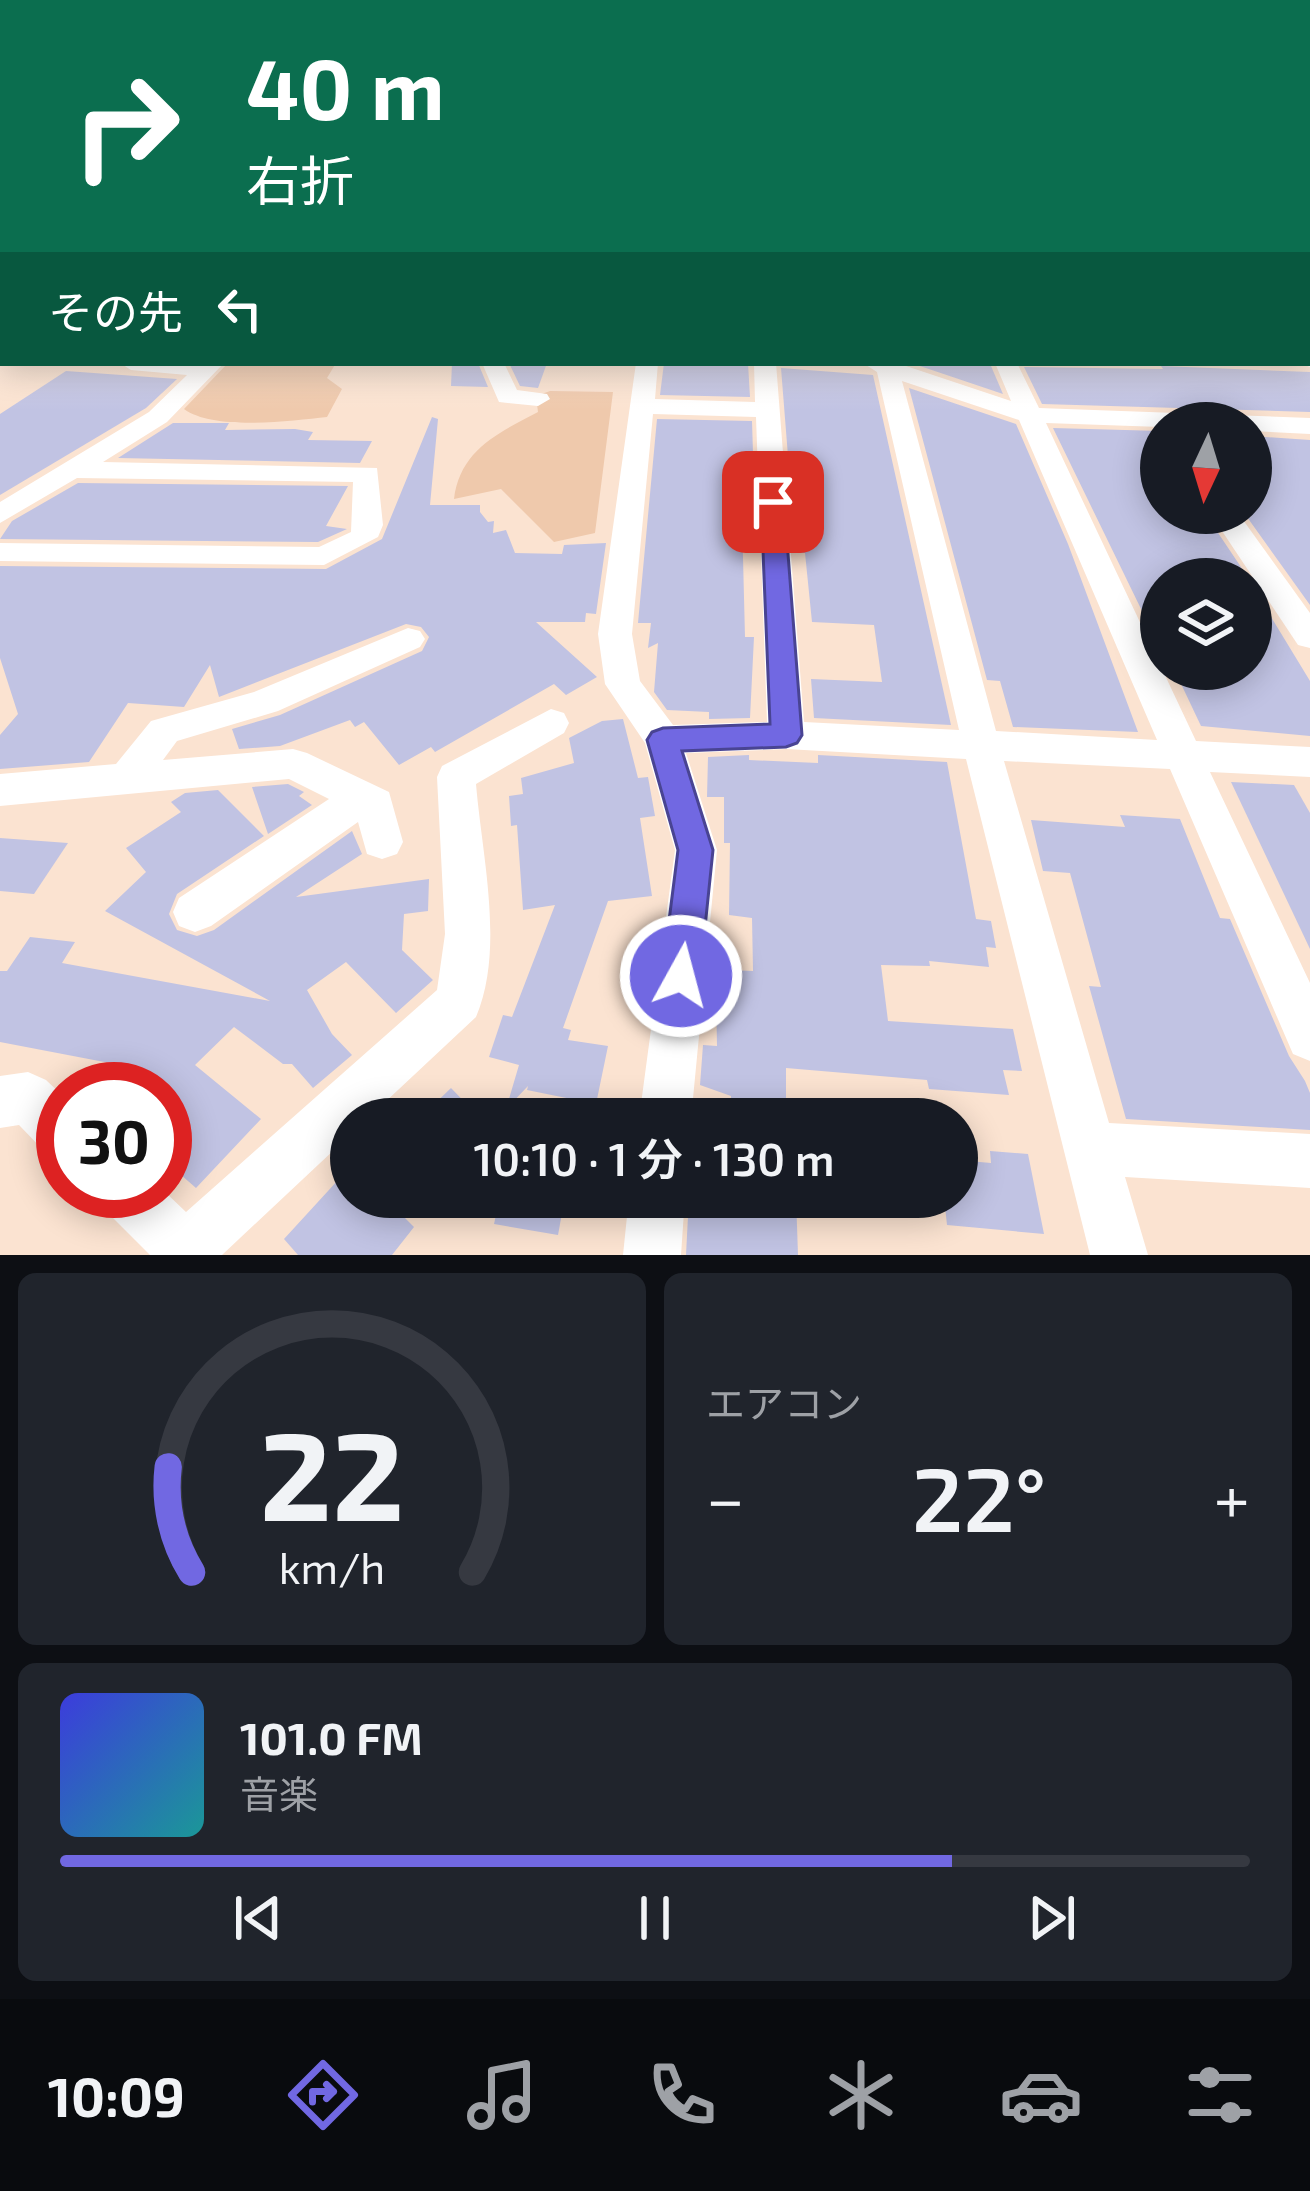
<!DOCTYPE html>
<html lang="ja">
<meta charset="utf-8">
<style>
body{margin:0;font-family:"Exo 2","Noto Sans JP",sans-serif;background:#20242c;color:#f1f3f6;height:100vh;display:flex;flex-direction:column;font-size:45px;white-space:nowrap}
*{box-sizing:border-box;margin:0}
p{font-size:39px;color:#9ea1a6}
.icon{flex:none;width:66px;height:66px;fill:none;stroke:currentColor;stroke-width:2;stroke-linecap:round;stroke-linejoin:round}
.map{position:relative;height:1255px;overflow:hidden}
.details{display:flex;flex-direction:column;gap:18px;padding:18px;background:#0d0f14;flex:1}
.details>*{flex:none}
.banner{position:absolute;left:0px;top:0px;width:1311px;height:366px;box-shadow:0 6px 30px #0003;background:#0b6e4f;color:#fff;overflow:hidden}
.needle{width:78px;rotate:184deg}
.tools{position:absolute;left:1140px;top:402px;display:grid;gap:24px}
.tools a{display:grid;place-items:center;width:132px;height:132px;border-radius:50%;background:#171b24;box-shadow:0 6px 30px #0003;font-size:60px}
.speed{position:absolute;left:36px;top:1062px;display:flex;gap:24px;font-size:60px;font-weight:700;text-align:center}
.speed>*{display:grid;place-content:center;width:156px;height:156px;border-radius:50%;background:#171b24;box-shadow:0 6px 30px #0003;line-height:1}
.speed .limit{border:18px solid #d22;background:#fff;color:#111}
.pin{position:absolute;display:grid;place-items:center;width:102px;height:102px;color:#fff;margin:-51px;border-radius:24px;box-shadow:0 6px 18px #0006}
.me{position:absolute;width:132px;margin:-66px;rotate:7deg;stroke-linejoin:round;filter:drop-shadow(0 0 9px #0008)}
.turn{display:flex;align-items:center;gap:42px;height:252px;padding:0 48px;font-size:54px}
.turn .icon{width:156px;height:156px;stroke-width:2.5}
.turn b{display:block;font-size:84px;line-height:102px}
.then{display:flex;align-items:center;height:114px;padding:0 48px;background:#0003;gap:24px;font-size:45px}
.big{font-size:90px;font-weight:600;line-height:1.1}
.details .tile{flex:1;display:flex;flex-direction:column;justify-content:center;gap:18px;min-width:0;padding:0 42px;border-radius:18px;background:#20242c}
.details .dial{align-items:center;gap:0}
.dial svg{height:312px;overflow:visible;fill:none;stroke:#363941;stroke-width:7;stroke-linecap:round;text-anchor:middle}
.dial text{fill:#f1f3f6;stroke:none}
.song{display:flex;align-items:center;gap:36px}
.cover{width:144px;height:144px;border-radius:18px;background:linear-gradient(135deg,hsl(240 70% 55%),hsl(180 70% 35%))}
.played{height:12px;border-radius:6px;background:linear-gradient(90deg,#7168e2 75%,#363941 75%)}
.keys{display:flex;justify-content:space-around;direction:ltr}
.heat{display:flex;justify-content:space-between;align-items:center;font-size:66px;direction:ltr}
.details .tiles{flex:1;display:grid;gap:18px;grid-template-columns:1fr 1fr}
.tile:last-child{grid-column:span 2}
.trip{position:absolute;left:330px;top:1098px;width:648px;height:120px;border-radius:60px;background:#171b24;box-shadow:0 6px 30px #0003;font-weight:600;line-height:120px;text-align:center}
.tabs{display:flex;height:192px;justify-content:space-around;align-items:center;background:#090b0e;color:#9ea1a6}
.tabs .icon{width:84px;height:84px}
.tabs .current{color:#7168e2}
.tabs b{font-size:54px;color:#f1f3f6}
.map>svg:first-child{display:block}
</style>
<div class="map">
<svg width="1310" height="1255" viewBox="0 0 1310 1255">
<rect width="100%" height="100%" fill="#fbe3d1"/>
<g fill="#efc9ac">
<path d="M228 363H336L327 378 342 389 327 417C290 421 214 431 184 409Z"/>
<path d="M550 391 613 392 595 533 554 542 501 489 454 499C460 450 498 433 538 412L536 396Z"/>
</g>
<g fill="#c1c3e3">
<path d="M452 363H478L488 387 451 386Z"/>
<path d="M509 363H547L538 388 520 386Z"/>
<path d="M664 363 748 364 750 397 660 395Z"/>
<path d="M911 363H985L991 366 1003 394Z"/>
<path d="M1161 366 1310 372V412L1042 404 1024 367 1163 369Z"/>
<path d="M781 368 873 375 951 725 814 718 811 679 882 682 874 625 812 622 805 553H797L793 519Z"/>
<path d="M66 371 177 379 146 408 0 495V414Z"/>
<path d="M909 388 1016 424 1068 544 1138 732 1013 727 1000 681 987 680Z"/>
<path d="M432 417 438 419 430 505H480V512L488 522 494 521 493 533 506 530 515 553 562 554 564 545 606 543 596 614 586 613 585 622H536L597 677 566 695 554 684 435 752 431 747 399 765 364 722 355 727 350 720 280 746 239 749 232 729 280 715 422 651 429 637 421 627 406 624 219 697 210 665 184 707 128 703 89 762 0 769V735L18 714 0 658V566L326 569 382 539Z"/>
<path d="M657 419 752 421 755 518H742L745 637H754L750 718 709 719V712L667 710 654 692 658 643 648 648 651 623H638Z"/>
<path d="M173 423H229L225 430 295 429 313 432 308 440 372 441 360 463 118 458Z"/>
<path d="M1053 428 1161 431V513L1206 515 1249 579H1161V650Z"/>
<path d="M1251 436 1310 440V605L1247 517H1251Z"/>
<path d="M78 483 348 486 326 526 347 529 318 542 0 539 12 521Z"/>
<path d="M1251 584 1310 681V736L1201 726 1174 669H1251Z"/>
<path d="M623 719 638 778 648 777 655 816 640 818 652 896 608 901 563 1028 571 1030 568 1040 608 1046 596 1104 527 1090 528 1086 506 1109 519 1065 489 1057 503 1015 512 1017 555 905 523 910 517 825 511 826 509 796 523 794 521 778 574 763 569 738 602 721Z"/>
<path d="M749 755V760L818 763V755L947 762 976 919 991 921 996 948 986 947 989 967 929 961 930 966 881 965 888 1021 1013 1029 1022 1071 1003 1070 1009 1095 929 1089 927 1080 786 1068V1115L731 1109V1096L700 1085 703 1045 717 1046 716 992 729 993 728 970 753 971 752 918 729 915 730 843H724V797H707L708 757Z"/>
<path d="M1231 782 1294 785 1310 813V949Z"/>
<path d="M288 784 304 792 299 796 312 805 268 834 252 787Z"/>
<path d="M218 790 264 836 177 894 169 914 177 930 197 936 214 930 352 831 362 854 296 897 429 879 428 911 404 914 402 950 433 980 396 1013 346 962 307 990 332 1034 352 1055 313 1088 292 1064H283L234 1027 195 1065 261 1119 196 1188 165 1161V1089H96L120 1065 0 1042V971H7L30 937 75 942 62 963 270 1001 105 911 146 872 126 848 181 812 171 802 185 793Z"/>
<path d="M1120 815 1180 819 1220 918 1230 919 1289 1056 1305 1081 1310 1093V1130L1126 1119 1089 986 1101 987 1070 873 1043 871 1031 820 1125 827Z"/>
<path d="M0 838 68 843 34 894 0 891Z"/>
<path d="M451 1088 481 1119H419Z"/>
<path d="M990 1151 1028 1154 1044 1234 947 1225 944 1197H957V1160L991 1163Z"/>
<path d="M339 1179 351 1189V1197H422L403 1216 414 1227 392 1255H298L284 1239Z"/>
<path d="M500 1197H565L558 1235 494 1224Z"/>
<path d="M689 1197H796L798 1255H686Z"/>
</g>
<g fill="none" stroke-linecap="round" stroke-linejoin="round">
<g fill="#fff" fill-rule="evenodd">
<path d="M3 280V292L0 293V281Z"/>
<rect x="1308" y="311" width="2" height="14"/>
<path d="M0 351 3 363H10L0 365Z"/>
<path d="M1308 352 1310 353V367L1299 363H1308Z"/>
<path d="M120 363H224L167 422 103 462 377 468 383 525 378 537 324 565 0 561V543L319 547 351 532 353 482 77 478 0 523V502L149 412 187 375 131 370Z"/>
<path d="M482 363H504L517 390 547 394 550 399 538 406 499 402Z"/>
<path d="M636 363H658L655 399 755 402 754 363H776L804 722 959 730 877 372 863 363H897L1011 401 995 363H1017L1039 408 1310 418V434L1251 431V423H1161V427L1046 423 1196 741 1310 747V777L1210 772 1310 983V1061L1293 1054 1170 769 1004 761 1109 1123 1310 1134V1188L1125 1177 1148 1255H1090L966 759 786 749 686 753 717 850 691 1119H639L675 850 645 743 605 684 598 634ZM902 381 1019 420 1157 740 996 731ZM653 414 756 417 767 722 673 725 640 681 632 634Z"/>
<path d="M1210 513H1238L1310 613V648L1298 645Z"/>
<path d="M408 628 420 631 425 639 420 647 278 711 177 741 163 760 293 749 307 753 389 792 403 842 397 854 382 859 367 854 358 822 211 926 195 932 179 926 173 912 179 898 329 799 289 779 0 806V774L116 764 151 721 254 692Z"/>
<path d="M551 709 564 713 569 723 564 733 476 784C482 856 505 949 476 1017L367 1119H351V1134L222 1255H150L105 1210 97 1191H164L186 1212 437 990 445 934 437 777 442 766Z"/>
<path d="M28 1072 46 1080 63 1096V1158L44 1151 19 1125 0 1128V1076Z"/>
<path d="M629 1197H685L681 1255H623Z"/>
</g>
</g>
<linearGradient id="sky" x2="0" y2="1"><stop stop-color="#97a3b2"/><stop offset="0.57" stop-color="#fdf2ea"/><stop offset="1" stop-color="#fdf2ea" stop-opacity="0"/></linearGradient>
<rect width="1310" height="410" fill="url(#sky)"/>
<path fill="#7168e2" stroke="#494493" stroke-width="3" d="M773 496 784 502 802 735 797 743 786 747 682 751 713 850 700 976 695 989 681 994 667 989 662 976 678 850 647 740 652 732 663 728 770 724 761 502Z"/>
</svg>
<div class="tools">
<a><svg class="needle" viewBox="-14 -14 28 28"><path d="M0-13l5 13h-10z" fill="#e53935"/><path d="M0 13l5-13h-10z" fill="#9ea1a6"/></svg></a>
<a><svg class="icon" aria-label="layers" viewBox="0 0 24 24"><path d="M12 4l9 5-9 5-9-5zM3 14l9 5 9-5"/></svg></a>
</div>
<div class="speed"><div class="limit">30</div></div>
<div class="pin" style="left:773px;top:502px;background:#d93025"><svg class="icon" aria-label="arrive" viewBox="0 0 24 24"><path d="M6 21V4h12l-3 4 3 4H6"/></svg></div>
<svg class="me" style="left:681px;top:976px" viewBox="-20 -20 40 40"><circle r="17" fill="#7168e2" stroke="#fff" stroke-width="3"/><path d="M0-11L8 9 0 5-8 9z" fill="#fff"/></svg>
<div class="trip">10:10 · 1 分 · 130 m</div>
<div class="banner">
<div class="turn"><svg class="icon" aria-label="right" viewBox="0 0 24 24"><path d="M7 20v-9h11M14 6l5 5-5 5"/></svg><div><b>40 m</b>右折</div></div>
<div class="then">その先<svg class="icon" aria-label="left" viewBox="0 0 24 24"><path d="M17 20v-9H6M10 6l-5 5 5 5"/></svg></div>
</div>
</div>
<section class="details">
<div class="tiles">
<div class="tile dial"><svg viewBox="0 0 100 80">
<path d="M14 69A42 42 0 1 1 86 69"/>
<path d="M14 69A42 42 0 0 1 8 42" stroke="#7168e2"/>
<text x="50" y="56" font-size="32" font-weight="700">22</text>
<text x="50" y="72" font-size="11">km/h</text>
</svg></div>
<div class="tile"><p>エアコン</p>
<div class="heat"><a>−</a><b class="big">22°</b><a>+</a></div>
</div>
<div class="tile">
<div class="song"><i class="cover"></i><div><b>101.0 FM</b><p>音楽</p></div></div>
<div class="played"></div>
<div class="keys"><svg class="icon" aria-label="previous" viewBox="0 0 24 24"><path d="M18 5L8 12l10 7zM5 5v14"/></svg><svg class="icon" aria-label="pause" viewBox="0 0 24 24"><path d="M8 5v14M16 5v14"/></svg><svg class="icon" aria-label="next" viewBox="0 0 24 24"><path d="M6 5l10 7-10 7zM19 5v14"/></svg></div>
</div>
</div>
</section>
<nav class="tabs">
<b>10:09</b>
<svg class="icon current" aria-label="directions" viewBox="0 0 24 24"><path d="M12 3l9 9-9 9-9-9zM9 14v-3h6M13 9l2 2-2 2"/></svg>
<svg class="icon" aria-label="music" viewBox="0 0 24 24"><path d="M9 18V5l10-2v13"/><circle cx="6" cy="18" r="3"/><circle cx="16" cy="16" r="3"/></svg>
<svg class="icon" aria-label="phone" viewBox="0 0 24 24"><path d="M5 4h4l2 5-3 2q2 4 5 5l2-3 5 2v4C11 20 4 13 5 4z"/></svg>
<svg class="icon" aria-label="climate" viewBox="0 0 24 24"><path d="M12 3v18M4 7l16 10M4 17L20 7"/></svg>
<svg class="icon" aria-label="car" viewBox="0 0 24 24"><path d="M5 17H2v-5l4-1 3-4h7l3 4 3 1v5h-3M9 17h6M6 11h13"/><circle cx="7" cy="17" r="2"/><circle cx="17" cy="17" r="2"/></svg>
<svg class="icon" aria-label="filters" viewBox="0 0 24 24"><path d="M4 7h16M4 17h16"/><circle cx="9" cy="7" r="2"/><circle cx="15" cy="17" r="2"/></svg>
</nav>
